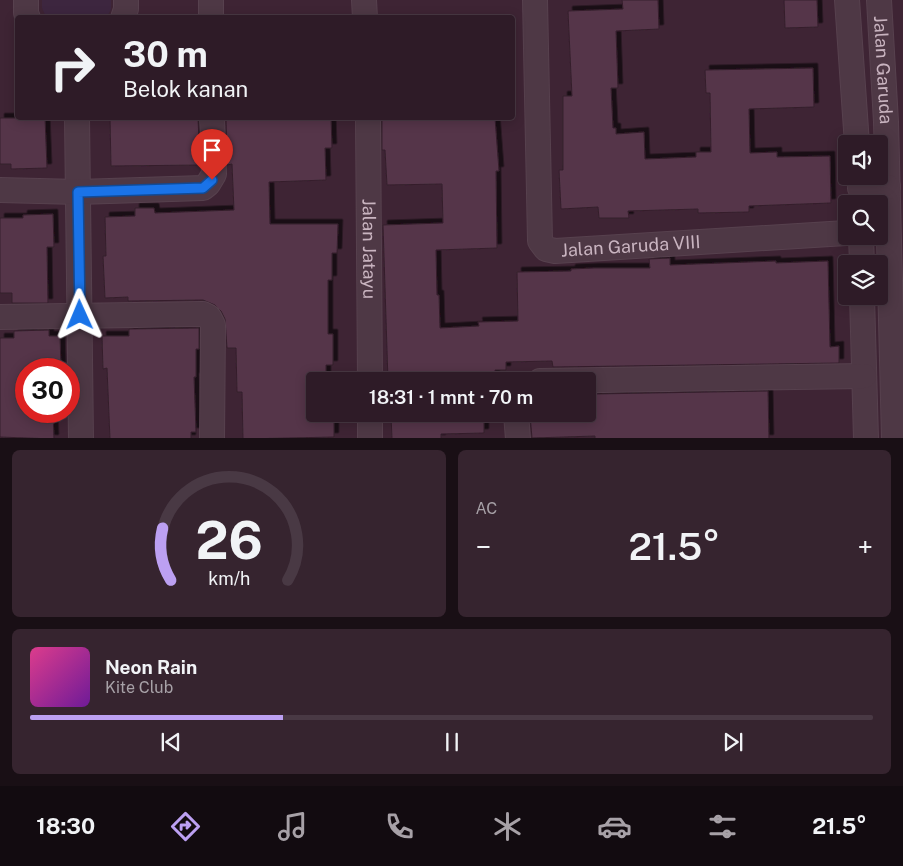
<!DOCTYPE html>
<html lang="id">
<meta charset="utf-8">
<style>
body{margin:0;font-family:"Public Sans",sans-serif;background:#36242f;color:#f1f3f6;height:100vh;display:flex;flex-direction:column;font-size:19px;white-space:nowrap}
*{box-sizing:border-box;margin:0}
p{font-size:16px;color:#a7a1a7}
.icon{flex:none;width:28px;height:28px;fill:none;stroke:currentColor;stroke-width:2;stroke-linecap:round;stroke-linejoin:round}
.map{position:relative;height:438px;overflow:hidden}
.details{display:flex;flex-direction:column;gap:12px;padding:12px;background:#190f15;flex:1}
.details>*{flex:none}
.top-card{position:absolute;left:15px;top:15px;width:500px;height:105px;border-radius:5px;box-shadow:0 2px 12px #0003,0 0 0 1px #493944;background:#2e1b27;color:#f1f3f6;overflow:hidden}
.tools{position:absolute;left:838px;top:135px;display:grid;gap:10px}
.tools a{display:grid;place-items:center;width:50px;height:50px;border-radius:5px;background:#2e1b27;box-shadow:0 2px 12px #0003,0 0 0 1px #493944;font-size:25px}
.speed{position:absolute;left:15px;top:358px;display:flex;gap:10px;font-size:25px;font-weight:700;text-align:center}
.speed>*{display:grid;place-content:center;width:65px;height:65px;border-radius:50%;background:#2e1b27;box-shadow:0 2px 12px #0003,0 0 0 1px #493944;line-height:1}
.speed .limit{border:8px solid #d22;background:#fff;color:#111}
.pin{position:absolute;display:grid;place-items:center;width:42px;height:42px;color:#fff;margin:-51px -21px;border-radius:50% 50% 50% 0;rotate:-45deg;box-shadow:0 0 5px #0007}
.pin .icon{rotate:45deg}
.me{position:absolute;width:55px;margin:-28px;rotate:359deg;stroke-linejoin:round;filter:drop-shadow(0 0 4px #0008)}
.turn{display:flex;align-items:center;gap:18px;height:105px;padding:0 25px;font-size:22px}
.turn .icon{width:65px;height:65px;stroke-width:2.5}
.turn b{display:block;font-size:35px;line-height:42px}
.big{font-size:38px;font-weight:600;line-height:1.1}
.details .card{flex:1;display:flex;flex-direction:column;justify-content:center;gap:8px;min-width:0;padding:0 18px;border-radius:8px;background:#36242f}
.details .dial{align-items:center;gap:0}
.dial svg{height:130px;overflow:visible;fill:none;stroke:#493944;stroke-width:7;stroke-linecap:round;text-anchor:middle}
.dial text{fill:#f1f3f6;stroke:none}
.song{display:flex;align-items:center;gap:15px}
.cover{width:60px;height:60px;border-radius:8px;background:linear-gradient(135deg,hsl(330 70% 55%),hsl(280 70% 35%))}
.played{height:5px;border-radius:2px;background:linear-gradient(90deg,#bca0f2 30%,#493944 30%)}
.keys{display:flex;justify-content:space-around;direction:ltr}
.heat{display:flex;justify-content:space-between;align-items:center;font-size:28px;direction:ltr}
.details .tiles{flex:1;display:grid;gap:12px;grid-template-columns:1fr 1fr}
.card:last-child{grid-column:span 2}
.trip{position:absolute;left:306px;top:372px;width:290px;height:50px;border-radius:5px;background:#2e1b27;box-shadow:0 2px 12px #0003,0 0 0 1px #493944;font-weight:600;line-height:50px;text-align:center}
.tab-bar{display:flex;height:80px;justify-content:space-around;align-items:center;background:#120b10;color:#a7a1a7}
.tab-bar .icon{width:35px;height:35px}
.tab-bar .current{color:#bca0f2}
.tab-bar b{font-size:22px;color:#f1f3f6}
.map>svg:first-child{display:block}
</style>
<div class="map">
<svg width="903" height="439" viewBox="0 0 903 439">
<defs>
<filter id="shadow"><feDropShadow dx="4.5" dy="-4.5" stdDeviation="0" flood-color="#0009"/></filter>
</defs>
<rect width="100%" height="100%" fill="#3e2434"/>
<path fill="#3d263f" d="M42 0H111V9L107 17H46L42 8Z"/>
<g fill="#543649" stroke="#351f2c" filter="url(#shadow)">
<path d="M622 0H658L659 29 616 31 618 88H611L613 128H616V134L644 132 645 159 696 157V152H711L710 93H706L705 70 813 68 814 107 749 109 750 153 777 152V157L830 156 831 203 749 206V212L698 213V209L628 211 629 218H599L598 207 561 209 559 170H563V96H572L568 11 623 9Z"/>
<path d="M784 0H817L818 27 785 28Z"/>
<path d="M0 118H45L47 168 11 169V164H0Z"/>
<path d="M110 118H198L200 165 111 166Z"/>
<path d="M226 118H331L332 148H325L326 180 269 182 270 224H338L337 253H332V280H328V334H333V365H326V381H315V414H334V437L243 439 242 392H237L236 348H227L225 319 221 311 215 305 203 300 128 301V297L105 298 103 256H106L105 217 135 216V208H154L155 213 234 210 232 164 227 165Z"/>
<path d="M382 118H495L499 171H496L497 248 436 250 437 295H439L440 328 479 326 478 322 518 321 517 272 571 271V269L594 268H650L649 259 670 258V265L776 261V263L828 261 830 347 839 346V363L553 367 552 361 506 362V370H495V381H388L383 225 443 223 442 184 387 185 385 150H382Z"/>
<path d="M53 214 54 247H47L48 303H12V293H0V218H23V215Z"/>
<path d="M199 328V349H196V377H194L196 432H191V439H110L107 368 103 369 102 336H129V329Z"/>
<path d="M49 330V336H60L61 369H26V411H53L54 439 0 437V338H14V331Z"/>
<path d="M768 391 769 439H595V436L532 438 530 415 588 414V405H594V394Z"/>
<path d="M391 414H484V433L441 434V439H392Z"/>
</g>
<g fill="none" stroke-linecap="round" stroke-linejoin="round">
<g stroke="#57414e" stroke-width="26">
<g id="minor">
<path d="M26 0V13L28 18"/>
<path d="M211 0V18"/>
<path d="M364 0 365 18"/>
<path id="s1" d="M535 0 540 241 546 249 555 251 846 233"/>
<path d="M847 0 857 144"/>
<path id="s2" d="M879 0 886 122 894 439"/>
<path d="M123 18 126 9V0"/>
<path d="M77 118 81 439"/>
<path id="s3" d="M368 118 370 381"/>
<path d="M860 188 888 187"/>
<path d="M0 190 78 192 203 188 208 184 214 174 212 118"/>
<path d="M861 236 862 264"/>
<path d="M862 296 866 439"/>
<path d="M0 317 203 314 209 317 213 325 212 439"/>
<path d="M540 381 864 376"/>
<path d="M370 414V439"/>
<path d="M516 414 518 439"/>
</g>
</g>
<use href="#minor" stroke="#4e3845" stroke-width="24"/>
</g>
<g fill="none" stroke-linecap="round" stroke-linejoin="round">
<g stroke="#114b97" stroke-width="12">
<path id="route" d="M80 315 78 192 203 188 212 180"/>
</g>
<use href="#route" stroke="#1a73e8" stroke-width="9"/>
</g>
<g text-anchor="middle" stroke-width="5" stroke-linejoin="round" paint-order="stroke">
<g font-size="18" fill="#c9b4c0" stroke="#331d2a">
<text dy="6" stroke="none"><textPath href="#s2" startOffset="70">Jalan Garuda</textPath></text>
<text dy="6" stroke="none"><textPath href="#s1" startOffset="336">Jalan Garuda VIII</textPath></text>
<text dy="6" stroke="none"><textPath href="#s3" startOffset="131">Jalan Jatayu</textPath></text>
</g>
</g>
</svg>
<div class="tools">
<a><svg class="icon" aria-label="sound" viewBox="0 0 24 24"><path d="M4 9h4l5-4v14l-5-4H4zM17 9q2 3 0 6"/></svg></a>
<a><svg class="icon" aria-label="search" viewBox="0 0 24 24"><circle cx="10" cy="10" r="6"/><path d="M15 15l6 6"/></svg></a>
<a><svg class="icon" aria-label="layers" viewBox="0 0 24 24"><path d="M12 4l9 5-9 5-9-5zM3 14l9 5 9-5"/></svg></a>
</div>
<div class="speed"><div class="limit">30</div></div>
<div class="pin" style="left:212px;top:180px;background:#d93025"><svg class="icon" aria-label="arrive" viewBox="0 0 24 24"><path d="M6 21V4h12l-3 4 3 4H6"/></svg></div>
<svg class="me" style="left:80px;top:315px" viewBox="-20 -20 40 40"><path d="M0-17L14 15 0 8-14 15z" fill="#1a73e8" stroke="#fff" stroke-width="4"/></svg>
<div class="trip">18:31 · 1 mnt · 70 m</div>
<div class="top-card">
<div class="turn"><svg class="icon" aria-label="right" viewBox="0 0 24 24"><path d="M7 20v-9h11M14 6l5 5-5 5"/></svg><div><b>30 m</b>Belok kanan</div></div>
</div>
</div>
<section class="details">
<div class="tiles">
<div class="card dial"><svg viewBox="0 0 100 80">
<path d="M14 69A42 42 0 1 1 86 69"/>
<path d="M14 69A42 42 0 0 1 9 37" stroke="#bca0f2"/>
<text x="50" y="56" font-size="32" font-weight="700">26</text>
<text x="50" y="72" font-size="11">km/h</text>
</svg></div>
<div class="card"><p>AC</p>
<div class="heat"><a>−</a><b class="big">21.5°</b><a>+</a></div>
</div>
<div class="card">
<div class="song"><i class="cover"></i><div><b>Neon Rain</b><p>Kite Club</p></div></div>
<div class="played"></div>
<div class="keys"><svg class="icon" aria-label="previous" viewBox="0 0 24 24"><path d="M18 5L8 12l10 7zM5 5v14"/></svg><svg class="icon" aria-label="pause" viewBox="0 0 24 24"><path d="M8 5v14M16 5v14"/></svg><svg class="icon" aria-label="next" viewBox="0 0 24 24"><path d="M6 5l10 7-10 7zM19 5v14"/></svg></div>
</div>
</div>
</section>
<nav class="tab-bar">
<b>18:30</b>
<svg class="icon current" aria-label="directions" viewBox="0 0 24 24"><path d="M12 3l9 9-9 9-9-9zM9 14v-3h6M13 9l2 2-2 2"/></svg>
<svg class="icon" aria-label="music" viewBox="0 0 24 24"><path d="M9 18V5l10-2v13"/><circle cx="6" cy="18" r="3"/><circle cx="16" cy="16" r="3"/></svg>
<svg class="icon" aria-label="phone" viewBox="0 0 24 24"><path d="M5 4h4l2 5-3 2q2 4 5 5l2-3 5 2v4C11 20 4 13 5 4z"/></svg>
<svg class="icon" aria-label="climate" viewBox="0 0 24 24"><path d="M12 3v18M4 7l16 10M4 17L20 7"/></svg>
<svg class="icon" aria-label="car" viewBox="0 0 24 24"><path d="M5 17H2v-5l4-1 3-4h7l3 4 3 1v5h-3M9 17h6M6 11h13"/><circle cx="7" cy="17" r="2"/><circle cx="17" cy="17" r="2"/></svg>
<svg class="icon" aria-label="filters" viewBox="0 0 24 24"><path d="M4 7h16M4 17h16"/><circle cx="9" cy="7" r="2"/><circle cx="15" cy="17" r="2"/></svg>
<b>21.5°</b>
</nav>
